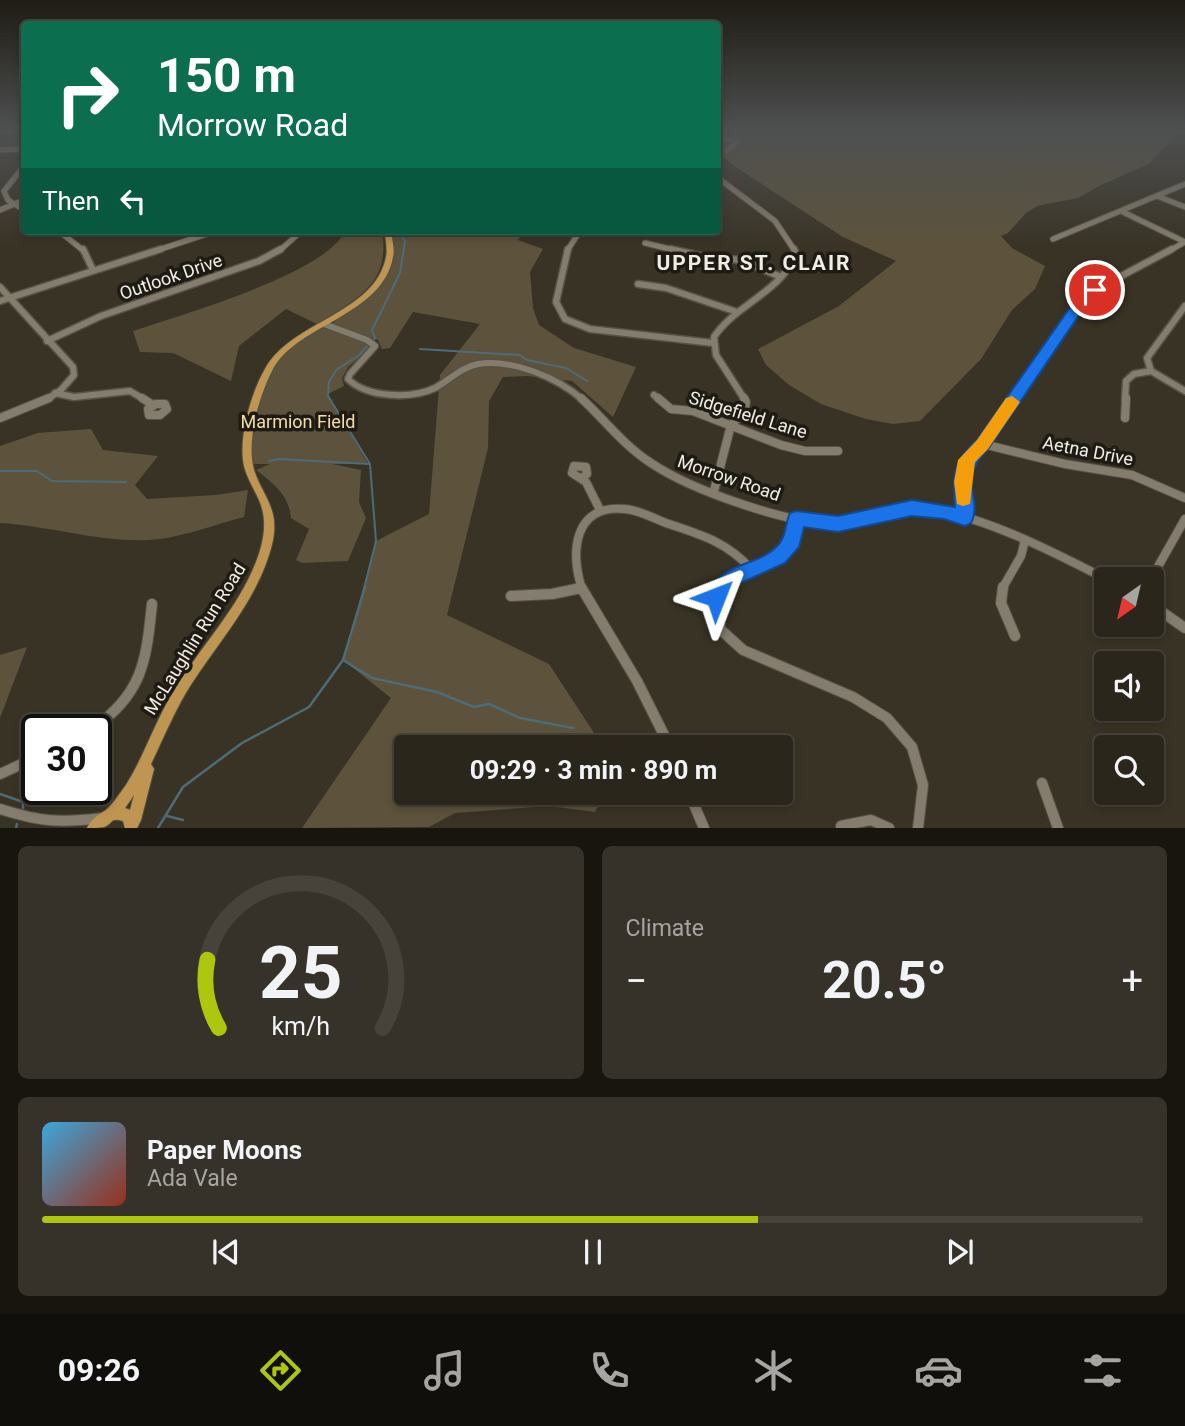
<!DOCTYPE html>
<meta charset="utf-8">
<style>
body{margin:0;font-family:Roboto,sans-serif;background:#373229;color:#f1f3f6;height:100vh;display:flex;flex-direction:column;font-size:26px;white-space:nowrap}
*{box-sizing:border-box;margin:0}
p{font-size:23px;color:#a6a5a3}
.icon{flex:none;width:38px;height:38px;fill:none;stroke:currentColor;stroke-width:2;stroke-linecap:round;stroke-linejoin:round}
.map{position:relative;height:828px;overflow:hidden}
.sheet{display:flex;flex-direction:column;gap:18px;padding:18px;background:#18150f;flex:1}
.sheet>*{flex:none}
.banner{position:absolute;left:21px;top:21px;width:700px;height:214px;border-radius:7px;box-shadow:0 4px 10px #0003,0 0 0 2px #47433b;background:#0b6e4f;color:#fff;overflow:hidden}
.needle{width:46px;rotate:214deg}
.buttons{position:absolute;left:1094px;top:567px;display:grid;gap:14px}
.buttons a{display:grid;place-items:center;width:70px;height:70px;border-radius:7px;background:#2b261c;box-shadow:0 4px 10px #0003,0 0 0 2px #47433b;font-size:35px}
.speed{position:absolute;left:21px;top:714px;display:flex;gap:14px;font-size:35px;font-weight:700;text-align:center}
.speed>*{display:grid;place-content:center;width:91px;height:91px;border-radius:50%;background:#2b261c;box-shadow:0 4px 10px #0003,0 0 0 2px #47433b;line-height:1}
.speed .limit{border:4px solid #111;border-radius:10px;background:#fff;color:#111}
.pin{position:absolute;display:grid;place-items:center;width:60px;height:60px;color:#fff;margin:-30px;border:4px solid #fff;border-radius:50%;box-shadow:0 2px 7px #0007}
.me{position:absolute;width:77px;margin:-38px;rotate:45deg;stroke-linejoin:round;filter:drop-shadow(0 0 5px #0008)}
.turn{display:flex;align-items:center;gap:24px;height:147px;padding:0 21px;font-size:32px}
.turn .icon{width:91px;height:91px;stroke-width:2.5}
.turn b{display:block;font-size:49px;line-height:60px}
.then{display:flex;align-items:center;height:66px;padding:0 21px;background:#0003;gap:14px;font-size:26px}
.big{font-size:52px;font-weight:700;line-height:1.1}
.sheet .widget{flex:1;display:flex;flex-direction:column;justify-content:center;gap:10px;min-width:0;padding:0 24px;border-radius:10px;background:#373229}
.sheet .dial{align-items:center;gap:0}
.dial svg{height:182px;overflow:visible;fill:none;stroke:#47433b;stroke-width:7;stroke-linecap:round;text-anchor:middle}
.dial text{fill:#f1f3f6;stroke:none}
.song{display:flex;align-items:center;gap:21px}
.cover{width:84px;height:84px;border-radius:10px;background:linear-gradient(135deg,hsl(200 70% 55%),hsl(10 70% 35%))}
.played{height:7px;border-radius:4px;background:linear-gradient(90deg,#adc60e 65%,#47433b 65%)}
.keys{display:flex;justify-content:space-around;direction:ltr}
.heat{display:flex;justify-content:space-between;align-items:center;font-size:38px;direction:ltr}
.sheet .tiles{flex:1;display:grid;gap:18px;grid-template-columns:1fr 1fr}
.widget:last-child{grid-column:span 2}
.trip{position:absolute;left:394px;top:735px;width:399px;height:70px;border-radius:7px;background:#2b261c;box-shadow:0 4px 10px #0003,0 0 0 2px #47433b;font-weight:700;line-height:70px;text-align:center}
.tab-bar{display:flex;height:112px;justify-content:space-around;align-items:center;background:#110f0b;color:#a6a5a3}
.tab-bar .icon{width:49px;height:49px}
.tab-bar .current{color:#adc60e}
.tab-bar b{font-size:32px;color:#f1f3f6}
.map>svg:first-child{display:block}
</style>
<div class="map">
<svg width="1185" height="828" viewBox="0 0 1185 828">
<rect width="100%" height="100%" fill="#393325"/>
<g fill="#5d533c">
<path d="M718 132H1175L1168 143 1149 164 1101 185 1078 198 1037 206 1026 213 1008 233 1001 236 1012 248 1045 266 1035 289 1012 310 981 359 920 421 893 424 866 419 821 404 789 385 766 365 758 349 839 306 896 261 843 237 737 168 718 152Z"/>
<path d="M345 231H382C391 284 357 299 317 324L286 309 239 346 231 381 173 353 140 352 133 331C179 315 326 274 345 231Z"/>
<path d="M392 231H524L518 240 543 249 530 272 533 308 539 325 574 348 636 367 613 417 572 381 528 376 503 377 489 401 488 448 447 615 549 664 596 736 599 747H406V793H605L595 812 549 806 455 813 429 827 302 828 391 698 343 660 376 541 429 514 440 375 480 324 413 312 390 348 382 349 378 340 333 324 337 318C371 297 400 276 392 231Z"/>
<path d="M327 327 364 340 370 349 348 367 342 378 344 386 328 394 368 464H332L361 470 359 502 366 518 348 561 302 563 296 560 309 529 291 518C289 495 273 483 256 470L270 464H252C249 442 262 383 275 364 286 348 309 332 327 327Z"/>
<path d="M91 429 103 450 158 456 135 485 147 499 216 495 248 490 244 517C217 524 188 535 160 539 106 545 53 526 0 523V446L38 433Z"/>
<path d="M27 647 0 718V655Z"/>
</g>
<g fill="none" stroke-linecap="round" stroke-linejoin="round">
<g stroke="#4c6c79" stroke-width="2">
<path d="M420 349 520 355 527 360 566 368 587 381"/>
<path d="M269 461 279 459 369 464"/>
<path d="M0 471H37L52 481 126 482"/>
<path d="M364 589 376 541 370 464 328 396 329 382 336 370 358 356 375 338 372 330 400 273 405 241 398 231"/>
</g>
<g stroke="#4c6c79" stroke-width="2.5">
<path d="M343 660 372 678 437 692 474 707 489 704 520 718 573 728"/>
<path d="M0 794 23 802V808"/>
<path d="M167 816 183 820"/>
<path d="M16 828 17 824"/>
<path d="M158 828 183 787 242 743 309 707 343 660 365 587"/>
</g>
<g stroke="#565246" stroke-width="7">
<g id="minor-far3">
<path d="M718 137 738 141 727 151"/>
<path d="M0 150 24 149"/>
<path d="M24 166 4 191 8 200 24 210"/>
<path d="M718 178 775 221 795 251"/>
<path d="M1157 196 1185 207"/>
<path d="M0 210 24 200"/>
<path d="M1123 212 1185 242"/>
<path d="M59 231 84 251"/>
<path d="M67 236 77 231"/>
<path d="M1053 239 1185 184"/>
<path d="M645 243 678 251"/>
<path d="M155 251 216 231"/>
<path d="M279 251 296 236 295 231"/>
<path d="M567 251 580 231"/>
<path d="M1169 251 1185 242"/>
</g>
</g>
<g stroke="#565246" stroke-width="9">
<g id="minor-far2">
<path d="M83 249 93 270"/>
<path d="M568 249 556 302 565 319 590 329 713 343"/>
<path d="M670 249 701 256 740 260 781 277"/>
<path d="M638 284 666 288 737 312"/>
<path d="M0 287 73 367 74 375 61 390 46 400"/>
<path d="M0 301 161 249"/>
<path d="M1185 306 1147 358 1151 371 1185 391"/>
<path d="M324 324 367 340 375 346 350 374 348 379C367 398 412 399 435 388 450 380 461 367 478 364 513 359 557 377 583 400"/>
<path d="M47 341 101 316 259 261 281 249"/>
<path d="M55 393 74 397 130 391 145 400"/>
<path d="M654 395 660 400"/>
<path d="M745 400 716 355 714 337C736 304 781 292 796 254L794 249"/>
<path d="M1013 400 1081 302 1095 290 1172 249"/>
<path d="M1125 400 1126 381 1134 374 1151 371"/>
</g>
</g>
<g stroke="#565246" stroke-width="10">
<g id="minor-far1">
<path d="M142 398 153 405"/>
<path d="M581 398C604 419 624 446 651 463 691 490 792 526 841 524 873 523 901 505 934 510 988 518 1057 554 1106 579"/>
<path d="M658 398 671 409 693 411 781 445 805 451H838"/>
<path d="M156 404H165L167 409 160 415H149L148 409Z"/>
<path d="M0 418 49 398"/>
<path d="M1125 418 1126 398"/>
<path d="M983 444 1065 464 1132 475 1185 498"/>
<path d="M582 478 587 474 586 467 574 466 572 473 586 482 600 510"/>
<path d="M714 491 731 425 744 412 746 402 744 398"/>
<path d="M965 518 962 486 964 470 1015 398"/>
<path d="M1151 579 1185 519"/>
<path d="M575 589 581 588"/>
<path d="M582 589C570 551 574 504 625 509 639 510 653 518 666 523 698 534 726 541 750 568"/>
<path d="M720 589C750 554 789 578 796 518"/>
<path d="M1002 589 1021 556 1025 540"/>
</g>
</g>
<g stroke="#565246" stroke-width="12">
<g id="minor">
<path d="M581 587 637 681 670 747"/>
<path d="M721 587 715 604 721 630 743 650 853 697 887 718 912 747 923 785 918 828"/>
<path d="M1003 587 1001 603 1015 636"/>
<path d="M511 596 552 594 581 588"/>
<path d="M1152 605 1185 628"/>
<path d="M91 730C143 694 146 662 152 604"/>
<path d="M0 774 37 757"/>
<path d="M1042 783 1058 828"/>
<path d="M689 793 704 828"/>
<path d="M0 809C41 822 60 823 102 818"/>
<path d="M841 826 871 820 889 828"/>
</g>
</g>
<g stroke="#565246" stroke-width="2">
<path id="major" d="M385 231H391C392 239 395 249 393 257 382 317 295 324 272 371 259 396 246 442 254 470 263 497 279 508 273 540 261 595 222 637 192 683 175 709 164 737 151 764L154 769 141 820 137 828H125L123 821C109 817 113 824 104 827 100 828 92 828 87 828 92 818 98 815 106 810 114 803 120 793 126 785 145 755 155 721 174 691 200 647 238 609 256 562 264 542 268 520 259 500 254 489 247 478 244 466 238 439 251 393 265 369 291 321 375 314 386 257 388 249 385 239 385 231ZM134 795 130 810 125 808Z"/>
</g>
<use href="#minor-far3" stroke="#847d6d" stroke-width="5"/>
<use href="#minor-far2" stroke="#847d6d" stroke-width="6"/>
<use href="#minor-far1" stroke="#847d6d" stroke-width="8"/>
<use href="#minor" stroke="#847d6d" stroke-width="10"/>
<use href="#major" fill="#be9651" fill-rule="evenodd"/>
</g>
<linearGradient id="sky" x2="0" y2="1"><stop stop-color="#1f1c14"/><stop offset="0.53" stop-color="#4e5051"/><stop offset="1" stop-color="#4e5051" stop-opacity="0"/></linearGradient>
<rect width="1185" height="247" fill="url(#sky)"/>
<path fill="#1a73e8" stroke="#114b97" stroke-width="2" d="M1095 286 1099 287V293L1086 305 988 449C955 482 984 497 971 523L965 526 944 519 912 516 838 532 804 527 799 547 785 563 736 585 723 603 716 606 709 603 706 597C724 557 756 570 779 544 787 535 785 523 790 513L796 511 838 516 912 500 955 507C953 474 952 463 977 440L1076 299Z"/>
<path fill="#f59e0b" d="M1012 396 1020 402 988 449 975 462 970 504 963 506 957 504 954 482 958 460 977 440 1006 398Z"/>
<g text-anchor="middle" stroke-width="7" stroke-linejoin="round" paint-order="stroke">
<g font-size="18" fill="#f1ede4" stroke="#1e1b15">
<text transform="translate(171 277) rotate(-19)" y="6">Outlook Drive</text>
<text transform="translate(748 415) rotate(17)" y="6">Sidgefield Lane</text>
<text transform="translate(1088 451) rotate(11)" y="6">Aetna Drive</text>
<text transform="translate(729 478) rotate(19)" y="6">Morrow Road</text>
<text transform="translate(195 639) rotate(-58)" y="6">McLaughlin Run Road</text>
</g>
<g font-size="18" fill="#f5dda9" stroke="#1e1b15">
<text x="298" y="428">Marmion Field</text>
</g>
<g font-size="21" font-weight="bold" letter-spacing="2" fill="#f1ede4" stroke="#1e1b15">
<text x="754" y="270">UPPER ST. CLAIR</text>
</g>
</g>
</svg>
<div class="buttons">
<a><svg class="needle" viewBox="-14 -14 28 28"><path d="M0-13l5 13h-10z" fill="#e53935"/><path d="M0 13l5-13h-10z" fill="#a6a5a3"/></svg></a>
<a><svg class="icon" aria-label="sound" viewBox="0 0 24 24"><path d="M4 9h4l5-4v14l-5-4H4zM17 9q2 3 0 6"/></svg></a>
<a><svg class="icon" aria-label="search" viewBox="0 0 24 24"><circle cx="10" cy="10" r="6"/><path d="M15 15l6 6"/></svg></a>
</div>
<div class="speed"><div class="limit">30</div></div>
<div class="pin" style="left:1095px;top:290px;background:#d93025"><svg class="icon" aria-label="arrive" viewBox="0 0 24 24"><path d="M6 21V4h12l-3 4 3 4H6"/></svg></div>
<svg class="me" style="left:716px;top:597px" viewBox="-20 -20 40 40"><path d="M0-17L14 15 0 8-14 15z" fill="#1a73e8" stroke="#fff" stroke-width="4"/></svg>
<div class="trip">09:29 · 3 min · 890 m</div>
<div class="banner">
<div class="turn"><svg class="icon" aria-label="right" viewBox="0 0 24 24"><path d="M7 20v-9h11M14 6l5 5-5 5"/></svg><div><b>150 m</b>Morrow Road</div></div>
<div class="then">Then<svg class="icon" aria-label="left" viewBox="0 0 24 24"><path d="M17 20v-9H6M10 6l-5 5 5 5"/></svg></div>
</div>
</div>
<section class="sheet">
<div class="tiles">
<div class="widget dial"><svg viewBox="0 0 100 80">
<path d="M14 69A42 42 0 1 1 86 69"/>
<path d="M14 69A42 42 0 0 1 9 39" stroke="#adc60e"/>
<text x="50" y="56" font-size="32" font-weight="700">25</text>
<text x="50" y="72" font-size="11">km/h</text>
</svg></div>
<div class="widget"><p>Climate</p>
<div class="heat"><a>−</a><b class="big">20.5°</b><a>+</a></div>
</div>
<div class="widget">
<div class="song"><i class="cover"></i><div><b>Paper Moons</b><p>Ada Vale</p></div></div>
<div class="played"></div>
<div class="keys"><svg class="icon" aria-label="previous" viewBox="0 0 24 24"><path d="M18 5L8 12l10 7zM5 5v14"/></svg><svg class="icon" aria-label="pause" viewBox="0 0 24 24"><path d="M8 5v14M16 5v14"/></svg><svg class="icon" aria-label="next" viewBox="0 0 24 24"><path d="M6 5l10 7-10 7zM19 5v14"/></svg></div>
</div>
</div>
</section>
<nav class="tab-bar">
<b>09:26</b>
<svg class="icon current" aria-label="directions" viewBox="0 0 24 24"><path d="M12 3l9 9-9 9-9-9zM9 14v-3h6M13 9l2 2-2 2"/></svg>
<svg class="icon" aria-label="music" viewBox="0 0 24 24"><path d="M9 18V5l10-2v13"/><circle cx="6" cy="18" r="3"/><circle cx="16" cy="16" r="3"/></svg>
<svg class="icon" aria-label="phone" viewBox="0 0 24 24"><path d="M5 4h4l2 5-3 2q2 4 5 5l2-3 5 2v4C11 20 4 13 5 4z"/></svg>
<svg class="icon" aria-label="climate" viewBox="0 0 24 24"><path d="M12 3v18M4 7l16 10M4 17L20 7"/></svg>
<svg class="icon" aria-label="car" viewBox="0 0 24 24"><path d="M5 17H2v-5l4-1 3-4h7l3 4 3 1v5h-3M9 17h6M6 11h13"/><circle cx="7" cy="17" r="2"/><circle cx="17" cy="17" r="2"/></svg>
<svg class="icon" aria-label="filters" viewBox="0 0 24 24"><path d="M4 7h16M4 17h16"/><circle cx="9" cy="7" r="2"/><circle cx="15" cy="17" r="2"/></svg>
</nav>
